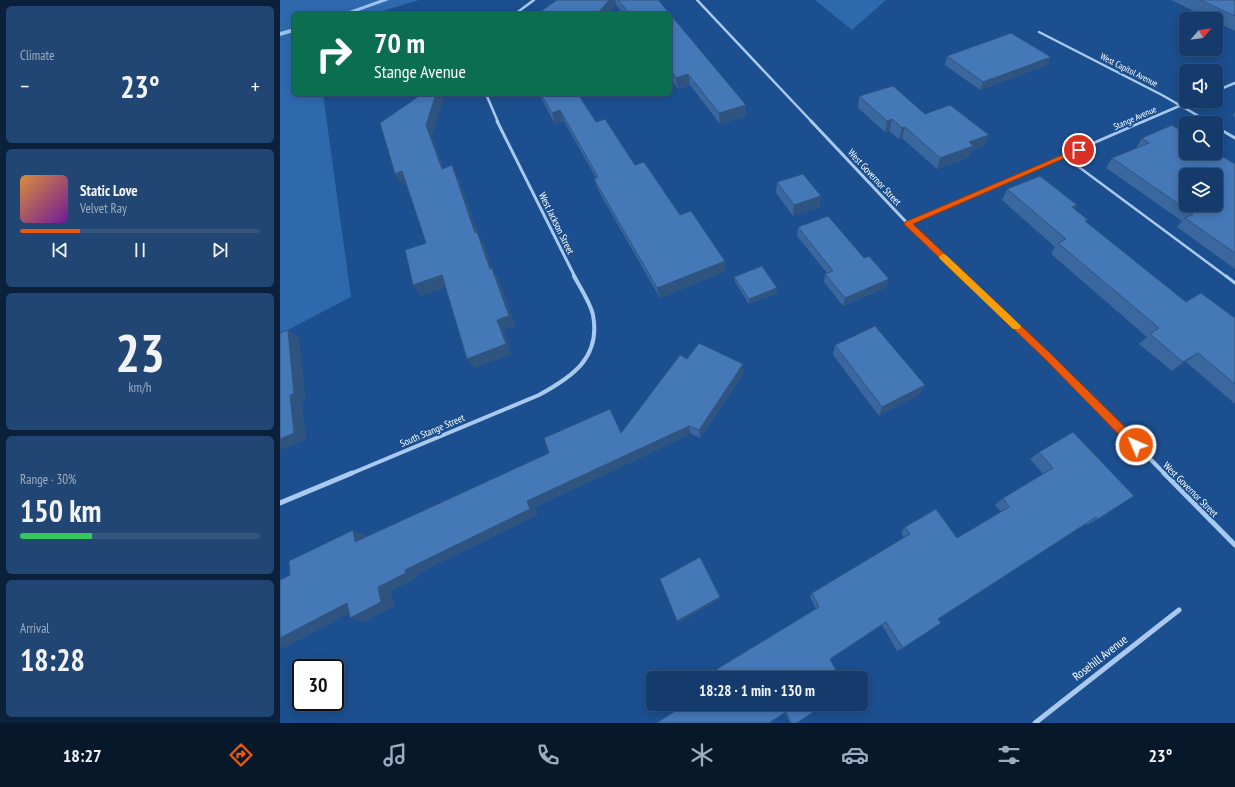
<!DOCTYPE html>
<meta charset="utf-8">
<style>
body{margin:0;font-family:"PT Sans Narrow",sans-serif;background:#214673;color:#f1f3f6;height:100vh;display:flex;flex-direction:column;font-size:15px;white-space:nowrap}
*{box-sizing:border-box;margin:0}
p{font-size:13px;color:#9dadc1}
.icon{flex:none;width:22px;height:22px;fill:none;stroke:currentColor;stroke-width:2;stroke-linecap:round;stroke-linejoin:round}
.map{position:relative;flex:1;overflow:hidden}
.panel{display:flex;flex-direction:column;gap:6px;padding:6px;background:#0b203b;width:280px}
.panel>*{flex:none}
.hud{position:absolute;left:12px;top:12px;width:380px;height:84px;border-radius:6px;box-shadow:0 2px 10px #0003,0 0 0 1px #33557e;background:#0b6e4f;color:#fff;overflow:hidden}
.needle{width:26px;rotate:62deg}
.buttons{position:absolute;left:899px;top:12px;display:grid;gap:8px}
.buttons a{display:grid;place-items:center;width:44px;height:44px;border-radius:6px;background:#143b6b;box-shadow:0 2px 10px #0003,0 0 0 1px #33557e;font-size:20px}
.speed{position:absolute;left:12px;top:659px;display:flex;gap:8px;font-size:20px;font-weight:700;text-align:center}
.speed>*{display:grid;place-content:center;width:52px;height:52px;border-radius:50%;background:#143b6b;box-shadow:0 2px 10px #0003,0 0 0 1px #33557e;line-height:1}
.speed .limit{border:2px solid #111;border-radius:6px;background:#fff;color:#111}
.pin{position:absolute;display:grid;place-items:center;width:34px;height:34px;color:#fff;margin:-17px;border:2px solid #fff;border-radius:50%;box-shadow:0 1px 4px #0007}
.me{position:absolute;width:44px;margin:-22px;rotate:315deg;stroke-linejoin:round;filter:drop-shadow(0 0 3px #0008)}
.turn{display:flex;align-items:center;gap:14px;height:84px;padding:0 16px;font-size:18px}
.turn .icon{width:52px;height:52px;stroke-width:2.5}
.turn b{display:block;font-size:28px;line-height:34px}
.big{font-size:30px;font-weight:800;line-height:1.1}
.panel .widget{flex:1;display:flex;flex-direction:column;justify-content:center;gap:6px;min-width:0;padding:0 14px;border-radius:6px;background:#214673}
.panel .dial{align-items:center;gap:0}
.dial b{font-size:52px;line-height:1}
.song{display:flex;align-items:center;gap:12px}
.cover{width:48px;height:48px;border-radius:6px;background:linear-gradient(135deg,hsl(30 70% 55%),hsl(280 70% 35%))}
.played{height:4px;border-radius:2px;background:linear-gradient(90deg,#ea580c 25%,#33557e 25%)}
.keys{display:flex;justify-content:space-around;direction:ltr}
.heat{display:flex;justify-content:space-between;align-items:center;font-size:22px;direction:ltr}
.charge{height:6px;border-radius:3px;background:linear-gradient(90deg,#34c759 30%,#33557e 0)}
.trip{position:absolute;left:366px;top:671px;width:222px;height:40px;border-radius:6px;background:#143b6b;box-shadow:0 2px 10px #0003,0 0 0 1px #33557e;font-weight:800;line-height:40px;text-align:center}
.menu{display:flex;height:64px;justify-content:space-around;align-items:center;background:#08182b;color:#9dadc1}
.menu .icon{width:28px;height:28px}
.menu .selected{color:#ea580c}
.menu b{font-size:18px;color:#f1f3f6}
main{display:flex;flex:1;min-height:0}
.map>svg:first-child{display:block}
</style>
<main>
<section class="panel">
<div class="widget"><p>Climate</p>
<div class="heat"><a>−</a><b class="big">23°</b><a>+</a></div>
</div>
<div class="widget">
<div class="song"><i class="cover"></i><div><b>Static Love</b><p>Velvet Ray</p></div></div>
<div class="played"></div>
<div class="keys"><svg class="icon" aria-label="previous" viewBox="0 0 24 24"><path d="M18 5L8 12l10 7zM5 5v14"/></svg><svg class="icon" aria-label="pause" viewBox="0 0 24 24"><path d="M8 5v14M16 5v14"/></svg><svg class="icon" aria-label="next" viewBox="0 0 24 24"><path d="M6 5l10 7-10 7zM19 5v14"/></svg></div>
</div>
<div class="widget dial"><b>23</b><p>km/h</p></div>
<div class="widget"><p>Range · 30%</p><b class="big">150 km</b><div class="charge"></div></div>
<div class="widget"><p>Arrival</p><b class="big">18:28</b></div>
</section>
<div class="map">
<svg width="955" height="723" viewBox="0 0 955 723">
<rect width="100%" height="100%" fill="#1b4f8f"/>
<g fill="#2e69ad">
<path d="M0 0H139L93 14H14V94H43L71 297 0 334Z"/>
<path d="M535 0H606L572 30Z"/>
</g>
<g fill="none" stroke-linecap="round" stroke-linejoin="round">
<g fill="#9cc4f0" fill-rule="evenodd">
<path d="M100 0H109L70 14H61Z"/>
<path d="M14 28V32L0 36V32Z"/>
</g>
<path stroke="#a9c9ee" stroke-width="2.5" d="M784 156 947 277"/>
<path stroke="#a9c9ee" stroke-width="3" d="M946 276 955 283"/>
<g stroke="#a9c9ee" stroke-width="2.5">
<path d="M417 0 532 122"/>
<path d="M235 14 254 0"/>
<path d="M759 32 882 95 929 122"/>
<path d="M936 91 955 83"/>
<path d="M206 94 218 122"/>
<path d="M862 122 911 101"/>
</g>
<g stroke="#a9c9ee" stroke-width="3">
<path d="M217 121 295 277"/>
<path d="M531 121 628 224 684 277"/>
<path d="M927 121 930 123"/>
<path d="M936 127 955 138"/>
<path d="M628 224 864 121"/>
</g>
<g stroke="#a9c9ee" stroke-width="4">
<path d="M683 276 768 356 885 474"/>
<path d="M70 474 259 395C292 377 321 358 313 315 311 304 300 287 294 276"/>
</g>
<g stroke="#a9c9ee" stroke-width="5">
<path d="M884 473 955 545"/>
<path d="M0 503 72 473"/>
<path d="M755 723 899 610"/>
</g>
</g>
<g fill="#3a679d">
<path d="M277 0H378L390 14H343L336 5Z"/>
<path d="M891 0H955V31L936 22V19H930Z"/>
<path d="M390 14 466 116 440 124 410 85 398 89 390 78Z"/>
<path d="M667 56 767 65 700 90 665 65Z"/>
<path d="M259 94H298L316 122 400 215 446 271 380 298 318 190 314 179 316 178 284 121 275 124Z"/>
<path d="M579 96 645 114 704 146 691 151 689 157 657 169 622 138 619 139 609 131 605 132 578 108Z"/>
<path d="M955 111V117L953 116Z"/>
<path d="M862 138 955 164V269L897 227 902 221 826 168 832 158 856 148Z"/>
<path d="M497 182 540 207 513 216 496 193Z"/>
<path d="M727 189 797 205 795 209 808 220 806 222 906 302 955 318V404L906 362 892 371 859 344 867 337 771 254 775 247 722 200Z"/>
<path d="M518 227 584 258 607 287 563 306 544 282 545 274 547 273 517 236Z"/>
<path d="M454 277 497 293 469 304 455 282Z"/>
<path d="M555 345 645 385 640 394 599 416 553 355Z"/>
<path d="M464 373 420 438 411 434 255 507 257 515 137 574V577L111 591 114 606 84 622 69 613 4 648 86 535V537L269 453 334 417 341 432Z"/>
<path d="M759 452 818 519 807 525 806 524 658 619 623 648 617 651 602 625 550 659 441 678 536 609 530 597 532 593 624 538 621 533 625 527 677 538 721 512 715 505 723 498 763 474 750 459Z"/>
<path d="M545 704 517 723H510L505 713 376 723Z"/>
</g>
<g fill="#305480">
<path d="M329 0H335L336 5 328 14H317Z"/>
<path d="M771 57 767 65 700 90 703 82Z"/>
<path d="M408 74 410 85 398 89 396 78Z"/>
<path d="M156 94H165L152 136 168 180 162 169 146 125Z"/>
<path d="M466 105V116L440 124 439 113Z"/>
<path d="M280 110 284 121 275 124 272 113Z"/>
<path d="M612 119 609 131 605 132 607 121Z"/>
<path d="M625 127 622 138 619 139 622 128Z"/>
<path d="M709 135 704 146 691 151 689 157 657 169 660 158 689 142Z"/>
<path d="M172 165 178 176 199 235 204 243 212 268 219 279 236 326 224 330 232 354 195 368 187 359 217 320 210 269 195 233Z"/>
<path d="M122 171 129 183 122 185 115 174Z"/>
<path d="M541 196 540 207 513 216 514 205Z"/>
<path d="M797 205 790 216 792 207Z"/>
<path d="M445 261 446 271 380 298 377 288Z"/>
<path d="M162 275 170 286 141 296 133 285Z"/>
<path d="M609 279 607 287 563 306 565 298Z"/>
<path d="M497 288V293L469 304V299Z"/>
<path d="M8 330 19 338 26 401 22 403 26 440 0 450V439Z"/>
<path d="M918 353 906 362 892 371 903 362Z"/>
<path d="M463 364 464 373 420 438 419 430Z"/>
<path d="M645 385 640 394 599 416 602 407Z"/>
<path d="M409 426 411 434 255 507 257 515 137 574V577L111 591 114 606 84 622 70 618 98 587 125 570 247 501Z"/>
<path d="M73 530 86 535 88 547 75 542Z"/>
<path d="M440 597V599L399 623 397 621Z"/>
<path d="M67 603 81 607 4 648 0 647V638Z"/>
</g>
<g fill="#4478b7" stroke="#305480" fill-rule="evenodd">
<path d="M277 0H329L317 14H257Z"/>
<path d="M338 0H378L390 14H350Z"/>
<path d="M920 0H955V16Z"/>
<path d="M390 14 466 105 439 113 408 74 396 78 390 69Z"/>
<path d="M731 33 771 57 703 82 667 56Z"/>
<path d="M613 86 645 114 670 105 709 135 689 142 693 146 660 158 625 127 622 128 612 119 607 121 579 96Z"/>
<path d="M142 94H156L146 125 162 169 172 165 195 233 197 232 210 269 212 268 229 316 217 320 226 344 187 359 162 275 133 285 125 250 146 243 122 171 115 174 100 123Z"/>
<path d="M261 94H298L316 122 325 119 355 165 364 162 400 215 411 211 445 261 377 288 314 179 318 177 280 110 272 113Z"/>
<path d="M892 125 906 134V153H936L955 164V253L905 218 913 214 832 158 869 143 862 138ZM906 175H936V205H906Z"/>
<path d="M523 174 541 196 514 205 497 182Z"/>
<path d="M760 176 797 205 792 207 808 220 805 221 906 302 921 293 955 318V384L918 353 903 362 870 334 879 328 778 243 786 239 727 189Z"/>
<path d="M548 216 584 258 589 256 609 279 565 298 545 274 553 271 518 227Z"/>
<path d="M482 266 497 288 469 299 454 277Z"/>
<path d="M595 326 645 385 602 407 555 345Z"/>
<path d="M8 330 14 394 10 395 14 433 0 439V333Z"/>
<path d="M419 343 463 364 419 430 409 426 247 501 250 509 125 570 126 573 98 587 101 602 70 618 67 603 0 638V580L10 575 9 561 73 530 75 542 269 453 264 438 330 409 341 433 400 355 407 359Z"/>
<path d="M793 432 854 496 818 519 816 517 658 619 661 623 623 648 606 622 550 659 560 678H441L437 669 539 607 532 593 630 534 625 527 656 509 677 538 729 507 723 498 773 468 759 452Z"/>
<path d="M420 557 440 597 397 621 380 579Z"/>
<path d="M407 704H545L517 723H511L506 712 489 723H376Z"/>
</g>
<path fill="#ea580c" stroke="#983908" d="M799 148 802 150 801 151 633 224 771 354 860 442 861 445 860 449 856 450 853 449 765 359 624 224 625 222Z"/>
<path fill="#f59e0b" d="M663 254 666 255 739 324 741 326 739 329H733L660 259 659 257Z"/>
<g text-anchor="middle" stroke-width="4" stroke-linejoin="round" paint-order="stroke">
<g font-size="9" fill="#fff" stroke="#1b4f8f">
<text transform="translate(849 70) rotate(27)" y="3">West Capitol Avenue</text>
<text transform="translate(855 118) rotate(-24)" y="3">Stange Avenue</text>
</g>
<g font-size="10" fill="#fff" stroke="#1b4f8f">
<text transform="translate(595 177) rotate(47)" y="4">West Governor Street</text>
<text transform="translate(277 223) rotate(64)" y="4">West Jackson Street</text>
<text transform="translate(152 430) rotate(-23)" y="4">South Stange Street</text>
<text transform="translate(911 489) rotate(45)" y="4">West Governor Street</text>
</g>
<g font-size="12" fill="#fff" stroke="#1b4f8f">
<text transform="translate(820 658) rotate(-38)" y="4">Rosehill Avenue</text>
</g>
</g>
</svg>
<div class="buttons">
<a><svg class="needle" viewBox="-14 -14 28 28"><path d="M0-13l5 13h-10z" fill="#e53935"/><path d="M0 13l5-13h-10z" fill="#9dadc1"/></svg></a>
<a><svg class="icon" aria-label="sound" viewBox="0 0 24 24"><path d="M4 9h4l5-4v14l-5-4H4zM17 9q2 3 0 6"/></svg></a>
<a><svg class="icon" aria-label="search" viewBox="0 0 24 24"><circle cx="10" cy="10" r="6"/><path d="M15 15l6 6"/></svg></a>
<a><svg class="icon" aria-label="layers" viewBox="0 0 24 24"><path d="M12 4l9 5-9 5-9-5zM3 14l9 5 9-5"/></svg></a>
</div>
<div class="speed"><div class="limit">30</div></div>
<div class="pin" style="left:799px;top:150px;background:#d93025"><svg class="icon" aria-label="arrive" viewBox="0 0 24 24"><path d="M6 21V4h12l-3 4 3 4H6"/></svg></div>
<svg class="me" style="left:856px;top:445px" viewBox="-20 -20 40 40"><circle r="17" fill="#ea580c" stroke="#fff" stroke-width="3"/><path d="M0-11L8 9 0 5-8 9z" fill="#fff"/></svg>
<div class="trip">18:28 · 1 min · 130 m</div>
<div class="hud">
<div class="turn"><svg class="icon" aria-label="right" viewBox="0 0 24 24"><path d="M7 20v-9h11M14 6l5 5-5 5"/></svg><div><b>70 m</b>Stange Avenue</div></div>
</div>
</div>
</main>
<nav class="menu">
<b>18:27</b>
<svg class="icon selected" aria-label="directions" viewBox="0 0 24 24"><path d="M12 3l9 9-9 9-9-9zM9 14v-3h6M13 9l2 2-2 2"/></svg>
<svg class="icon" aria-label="music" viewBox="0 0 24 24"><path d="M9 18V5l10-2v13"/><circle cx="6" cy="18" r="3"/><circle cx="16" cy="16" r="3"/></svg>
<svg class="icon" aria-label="phone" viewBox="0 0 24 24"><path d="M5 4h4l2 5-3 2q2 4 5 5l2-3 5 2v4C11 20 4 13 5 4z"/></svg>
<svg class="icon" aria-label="climate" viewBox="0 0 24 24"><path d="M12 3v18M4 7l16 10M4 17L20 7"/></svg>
<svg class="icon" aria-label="car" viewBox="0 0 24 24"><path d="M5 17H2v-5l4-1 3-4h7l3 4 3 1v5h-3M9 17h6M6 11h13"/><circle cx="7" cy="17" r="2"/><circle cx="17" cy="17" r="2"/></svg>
<svg class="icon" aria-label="filters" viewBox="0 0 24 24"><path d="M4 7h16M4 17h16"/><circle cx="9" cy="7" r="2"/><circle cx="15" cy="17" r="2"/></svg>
<b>23°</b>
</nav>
